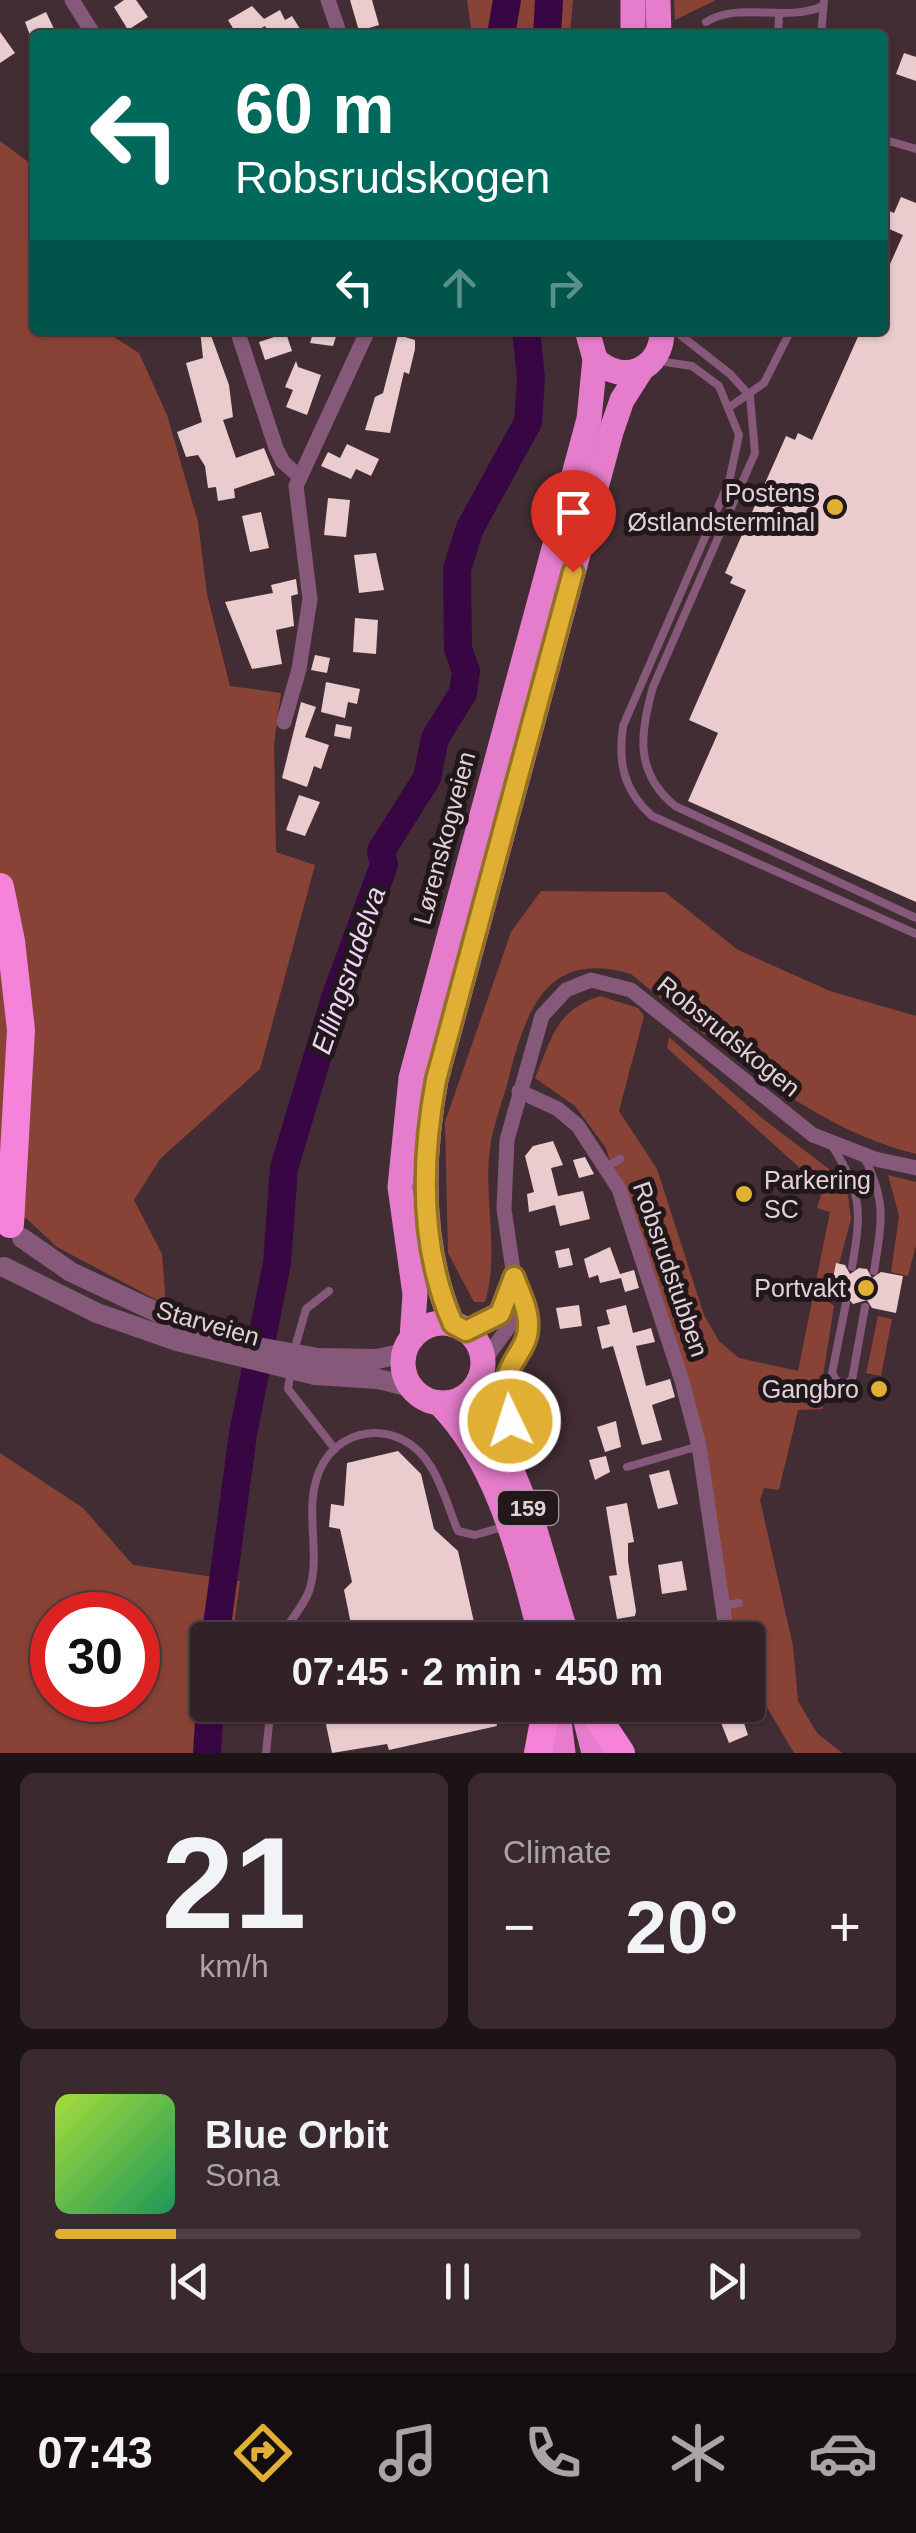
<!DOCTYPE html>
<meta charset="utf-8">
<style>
body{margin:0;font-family:Arial,sans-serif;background:#3a2a2f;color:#f1f3f6;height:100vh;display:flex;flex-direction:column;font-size:38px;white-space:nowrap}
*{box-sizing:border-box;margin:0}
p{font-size:32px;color:#a8a4a7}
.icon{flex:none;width:55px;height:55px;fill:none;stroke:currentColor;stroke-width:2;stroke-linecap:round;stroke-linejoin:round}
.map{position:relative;height:1753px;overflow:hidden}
.details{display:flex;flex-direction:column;gap:20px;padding:20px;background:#1c1315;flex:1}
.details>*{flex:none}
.top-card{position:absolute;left:30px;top:30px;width:858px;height:305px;border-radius:10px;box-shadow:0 2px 8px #0004,0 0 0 2px #4d3f44;background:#00695c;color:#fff;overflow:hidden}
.speed{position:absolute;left:30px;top:1592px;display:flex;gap:20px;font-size:50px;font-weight:700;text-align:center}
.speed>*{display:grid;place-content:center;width:130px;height:130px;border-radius:50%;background:#322227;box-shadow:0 2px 8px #0004,0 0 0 2px #4d3f44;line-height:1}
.speed .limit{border:15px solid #d22;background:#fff;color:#111}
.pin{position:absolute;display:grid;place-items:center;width:85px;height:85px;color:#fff;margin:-102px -42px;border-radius:50% 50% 50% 0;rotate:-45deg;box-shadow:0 0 10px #0007}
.pin .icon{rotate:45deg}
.me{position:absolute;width:110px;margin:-55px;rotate:356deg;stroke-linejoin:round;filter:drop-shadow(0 0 8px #0008)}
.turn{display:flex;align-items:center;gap:35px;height:210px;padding:0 40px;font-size:45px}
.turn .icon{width:130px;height:130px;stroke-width:2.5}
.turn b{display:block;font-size:70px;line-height:85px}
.lanes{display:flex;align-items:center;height:95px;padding:0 40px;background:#0003;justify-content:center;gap:50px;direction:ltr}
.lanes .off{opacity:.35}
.big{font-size:75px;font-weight:700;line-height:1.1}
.details .card{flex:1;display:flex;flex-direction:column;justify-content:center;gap:15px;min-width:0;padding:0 35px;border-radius:15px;background:#3a2a2f}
.details .dial{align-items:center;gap:0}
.dial b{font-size:130px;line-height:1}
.song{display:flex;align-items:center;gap:30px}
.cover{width:120px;height:120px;border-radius:15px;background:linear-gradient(135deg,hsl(80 70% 55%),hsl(150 70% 35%))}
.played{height:10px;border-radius:5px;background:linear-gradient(90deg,#e1af34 15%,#4d3f44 15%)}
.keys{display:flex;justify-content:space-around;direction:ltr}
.heat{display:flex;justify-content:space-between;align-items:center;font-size:55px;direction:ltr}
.details .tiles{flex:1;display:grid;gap:20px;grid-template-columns:1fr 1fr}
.card:last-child{grid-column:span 2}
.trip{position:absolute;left:190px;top:1622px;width:575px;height:100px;border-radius:10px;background:#322227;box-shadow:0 2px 8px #0004,0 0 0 2px #4d3f44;font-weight:700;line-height:100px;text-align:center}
.dock{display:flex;height:160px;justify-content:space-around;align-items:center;background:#140e10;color:#a8a4a7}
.dock .icon{width:70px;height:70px}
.dock .current{color:#e1af34}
.dock b{font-size:45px;color:#f1f3f6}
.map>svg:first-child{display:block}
</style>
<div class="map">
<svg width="916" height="1753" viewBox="0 0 916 1753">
<rect width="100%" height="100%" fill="#422d34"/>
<g fill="#894336" fill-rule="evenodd">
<path d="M467 0H573L570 35H472Z"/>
<path d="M674 0H716L675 20Z"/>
<path d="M0 141 27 161 35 178V330H103L139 353 167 415 198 522 207 594 230 686 281 693 274 744 276 852 315 865 260 1069 160 1159 134 1200 162 1254 166 1305 57 1247 27 1219 0 1210Z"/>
<path d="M541 891 665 892 738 950 830 991 916 1016V1154C809 1128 716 1043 631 974 545 948 525 1013 508 1081 502 1103 493 1126 490 1148 483 1199 500 1253 485 1302H474L448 1253 445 1122 511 932Z"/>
<path d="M600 996 638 1008 644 1016 619 1111 657 1169 704 1315 719 1341 739 1358 798 1371 830 1212 817 1208 823 1189 667 1048 669 1037 763 1119 837 1175 848 1195 851 1219 829 1302 834 1306 821 1389 823 1409 798 1410 779 1490 764 1488 760 1500 793 1646 798 1701 817 1733 842 1753H794L748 1675V1640H730L680 1380 606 1148 575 1106 535 1078C552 1038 555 1011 600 996Z"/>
<path d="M888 1175 916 1182V1245L908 1276 891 1272 899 1216Z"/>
<path d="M878 1316 892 1319 881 1376 866 1373Z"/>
<path d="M0 1453 83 1508 133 1565 240 1581 232 1640H208V1705H223L216 1753H0ZM52 1615H138V1700H52Z"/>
</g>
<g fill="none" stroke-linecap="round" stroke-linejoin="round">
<g stroke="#390644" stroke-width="28">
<path d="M501 35 507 0"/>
<path d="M547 35 549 0"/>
<path d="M215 1640 243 1434 277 1263 284 1168 336 995 384 865 381 851 427 778 435 738 463 693 466 671 458 649 457 569 470 528 528 422 531 378 526 330"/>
<path d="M207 1753 210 1705"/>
</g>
</g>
<g fill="#eaccce">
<path d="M124 0H136L148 17 128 30 114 7Z"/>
<path d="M350 0H372L379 25 359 31Z"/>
<path d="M252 6 264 19 280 10 285 20 292 16 300 29 289 35H270L265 26 250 35H237L228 20Z"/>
<path d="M46 12 57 35H30L25 22Z"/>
<path d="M0 32 15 53 0 63Z"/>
<path d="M904 53 916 57V81L896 74Z"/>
<path d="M901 197 916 203V902L688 801 718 733 689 720 746 590 730 583 733 577 725 573 786 436 795 440 798 433 812 440 861 330H882V282L903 235 882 226V220L887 210 894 213Z"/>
<path d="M200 330H209L229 385 233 417 223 420 236 458 264 448 275 475 234 489 235 498 218 501 216 487 208 488 205 466 198 455 186 457 177 432 202 422 186 363 203 358Z"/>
<path d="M314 330H338L333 346 310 343Z"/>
<path d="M286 333 292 351 265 360 259 342Z"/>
<path d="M398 335 415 340V349L409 374 404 372 390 433 365 430 375 397 383 393Z"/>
<path d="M296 361 298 367 321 375 307 415 286 407 293 390 285 387Z"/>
<path d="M347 444 379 459 371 476 356 469 351 479 321 466 328 452 340 458Z"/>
<path d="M328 498 350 500 346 537 324 535Z"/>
<path d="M261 512 269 548 250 552 242 516Z"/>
<path d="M376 553 384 590 359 593 354 555Z"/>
<path d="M296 579 298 594 291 596 294 626 276 630 282 664 252 669 225 602 273 593 271 585Z"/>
<path d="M355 618 378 620 376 654 353 652Z"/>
<path d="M315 655 330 658 327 673 311 670Z"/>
<path d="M326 682 360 689 357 704 348 702 345 718 321 712Z"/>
<path d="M301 702 316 707 305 737 329 745 321 769 314 766 307 787 282 778Z"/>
<path d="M336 724 352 727 350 739 334 736Z"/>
<path d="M299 795 320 802 305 836 286 830Z"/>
<path d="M553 1141 563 1165 551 1168 558 1196 583 1191 590 1219 560 1226 555 1205 529 1212 527 1194 534 1192 525 1156 533 1146Z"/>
<path d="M585 1157 594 1174 579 1178 573 1160Z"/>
<path d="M610 1247 620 1274 634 1270 639 1288 625 1292 621 1278 600 1283 598 1275 589 1278 584 1259Z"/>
<path d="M569 1248 573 1265 559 1268 555 1251Z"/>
<path d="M836 1263 845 1265 850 1274 859 1268 867 1269 872 1278 881 1272 903 1276 896 1313 872 1308 867 1300 853 1304 846 1296 839 1302 829 1300Z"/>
<path d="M579 1305 582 1326 560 1329 556 1308Z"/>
<path d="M626 1305 633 1333 651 1328 655 1342 636 1346 646 1386 670 1379 675 1397 652 1405 662 1440 642 1445 613 1346 602 1349 597 1327 610 1324 606 1310Z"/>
<path d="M616 1421 621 1447 605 1452 597 1427Z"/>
<path d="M398 1451 421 1474 434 1529 458 1551 478 1640H347L344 1625 351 1624 344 1590 352 1582 340 1529 329 1527 331 1504 344 1506 347 1463Z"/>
<path d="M606 1456 610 1472 595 1480 589 1460Z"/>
<path d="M669 1470 678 1504 658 1509 649 1475Z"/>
<path d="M627 1503 634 1542 628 1543V1561L636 1611 635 1616 617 1619 609 1576 617 1575 606 1507Z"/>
<path d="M682 1561 687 1590 662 1594 658 1565Z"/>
<path d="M369 1705H492L497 1726 389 1750 387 1744 332 1753 324 1715Z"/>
<path d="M714 1705H738L748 1735 729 1743Z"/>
</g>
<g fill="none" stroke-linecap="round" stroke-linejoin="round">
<g stroke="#865879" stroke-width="8">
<path d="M706 22C739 1 786 23 823 6"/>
<path d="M778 35 779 16"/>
<path d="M821 35 824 0"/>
<path d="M882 139 916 149"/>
<path d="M674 330 730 374 750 396 755 453 653 687C640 733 634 772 675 806L916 918"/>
<path d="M658 361 692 366 719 386 739 435 729 482 623 726C618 762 623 790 652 816L916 934"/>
<path d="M731 406 764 383 791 330"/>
<path d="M831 1144C862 1193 862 1210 852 1267"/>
<path d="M863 1155C887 1201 882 1221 874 1271"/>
<path d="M608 1166 620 1159"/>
<path d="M846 1303 832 1373 840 1386 852 1380 865 1307"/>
<path d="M294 1351 306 1309 329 1291"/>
<path d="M291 1370 288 1389 335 1449"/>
<path d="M627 1467 699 1446"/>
<path d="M723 1605 739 1603"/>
<path d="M277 1640C287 1625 305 1605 310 1588 320 1555 306 1515 316 1481 331 1424 401 1416 431 1467 443 1486 449 1510 458 1531L475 1535 503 1527"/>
<path d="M707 1640 727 1635"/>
<path d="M266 1753 271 1705"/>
</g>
<g stroke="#865879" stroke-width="15">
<path d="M72 0 94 35"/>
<path d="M328 0 340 35"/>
<path d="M237 330 276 448 283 462 300 477"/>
<path d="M284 722 299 669 310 599 296 486 368 330"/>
<path d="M519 1091 558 1109 578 1126 619 1189 682 1381 699 1446 727 1635"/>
<path d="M466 1331 500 1314 514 1277"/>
<path d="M483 1362 524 1306"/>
<path d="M506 1449 509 1421 503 1389 528 1323 514 1277 504 1209 507 1140 542 1016 566 990 591 980 631 990 813 1135 875 1159 916 1168"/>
</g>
<g stroke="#865879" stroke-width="20">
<path d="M22 1238 71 1272 182 1324"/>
<path d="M4 1267 97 1313 177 1341"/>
<path d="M318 1358 377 1359 404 1353"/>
<path d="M315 1375 378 1379 411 1387"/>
</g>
<g stroke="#e67dcc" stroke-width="25">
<path d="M633 0V35"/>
<path d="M658 0 659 35"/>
<path d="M587 330 595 359C623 387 663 369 662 330"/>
<circle cx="443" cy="1363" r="40"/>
<path d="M453 1325C420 1248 421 1161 436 1080L611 432 622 400 641 370"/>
<path d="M412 1338 415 1294 400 1187 411 1078 589 419 595 359"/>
<path d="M479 1380 486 1409 531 1517 568 1640"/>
<path d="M439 1403C500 1465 520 1558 542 1640"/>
<path d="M557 1705 563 1753"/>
<path d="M582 1705 594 1753"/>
</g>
<g stroke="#f583d9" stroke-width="28">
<path d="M0 887 11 941 21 1030 10 1224"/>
<path d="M589 1705 621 1753"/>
<path d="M538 1753 547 1705"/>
</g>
<g stroke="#865879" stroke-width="20">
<path d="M182 1324 241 1344 318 1358"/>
<path d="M177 1341 315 1375"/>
</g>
</g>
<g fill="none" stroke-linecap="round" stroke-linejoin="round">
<g stroke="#927222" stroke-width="25">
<path id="route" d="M510 1421C492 1360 530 1359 528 1323 528 1308 519 1291 514 1277L500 1314 466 1331 453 1324C419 1248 421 1161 436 1080L573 572"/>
</g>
<use href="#route" stroke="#e1af34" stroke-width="18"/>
</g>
<g fill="#e1af34" stroke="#22181c" stroke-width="4">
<circle cx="835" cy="507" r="10"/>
<circle cx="744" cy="1194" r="10"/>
<circle cx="866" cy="1288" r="10"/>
<circle cx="879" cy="1389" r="10"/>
</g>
<g text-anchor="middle" stroke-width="10" stroke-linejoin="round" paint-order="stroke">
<rect fill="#22181c" stroke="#a89a9f" stroke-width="2.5" x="498" y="1491" width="60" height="34" rx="8"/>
<g font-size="22" font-weight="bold" fill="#e1d2d7">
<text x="528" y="1516">159</text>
</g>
<g font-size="25" fill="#e1d2d7" stroke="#22181c" text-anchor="end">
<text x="815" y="502">Postens<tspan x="815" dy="29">Østlandsterminal</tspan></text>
<text x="764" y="1189" text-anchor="start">Parkering<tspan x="764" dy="29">SC</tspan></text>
<text x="846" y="1297">Portvakt</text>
<text x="859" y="1398">Gangbro</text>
</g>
<g font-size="25" fill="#e1d2d7" stroke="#22181c">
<text transform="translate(444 838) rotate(-75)" y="9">Lørenskogveien</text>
<text transform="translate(729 1036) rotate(39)" y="9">Robsrudskogen</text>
<text transform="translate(671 1269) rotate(71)" y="9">Robsrudstubben</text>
<text transform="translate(208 1323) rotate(16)" y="9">Starveien</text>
</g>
<g font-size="28" font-style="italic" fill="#efd3f7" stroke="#22181c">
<text transform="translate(348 970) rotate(-71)" y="10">Ellingsrudelva</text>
</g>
</g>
</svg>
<div class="speed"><div class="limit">30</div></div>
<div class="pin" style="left:573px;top:572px;background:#d93025"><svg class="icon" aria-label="arrive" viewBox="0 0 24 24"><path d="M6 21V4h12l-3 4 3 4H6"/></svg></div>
<svg class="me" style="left:510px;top:1421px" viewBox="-20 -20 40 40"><circle r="17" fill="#e1af34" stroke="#fff" stroke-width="3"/><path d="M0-11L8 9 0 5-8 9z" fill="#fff"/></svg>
<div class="trip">07:45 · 2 min · 450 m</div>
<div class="top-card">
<div class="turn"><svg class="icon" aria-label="left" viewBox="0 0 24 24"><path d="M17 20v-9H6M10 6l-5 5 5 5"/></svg><div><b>60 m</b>Robsrudskogen</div></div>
<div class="lanes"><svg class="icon" aria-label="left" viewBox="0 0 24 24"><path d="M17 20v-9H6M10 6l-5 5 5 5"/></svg><svg class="icon off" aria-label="ahead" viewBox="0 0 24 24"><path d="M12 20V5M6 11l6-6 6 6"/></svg><svg class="icon off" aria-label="right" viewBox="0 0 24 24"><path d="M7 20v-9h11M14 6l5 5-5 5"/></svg></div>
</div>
</div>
<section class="details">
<div class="tiles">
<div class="card dial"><b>21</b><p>km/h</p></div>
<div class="card"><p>Climate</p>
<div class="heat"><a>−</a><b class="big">20°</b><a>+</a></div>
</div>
<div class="card">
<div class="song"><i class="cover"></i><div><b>Blue Orbit</b><p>Sona</p></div></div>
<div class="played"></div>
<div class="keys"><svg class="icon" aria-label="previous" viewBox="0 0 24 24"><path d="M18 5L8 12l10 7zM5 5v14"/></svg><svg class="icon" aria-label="pause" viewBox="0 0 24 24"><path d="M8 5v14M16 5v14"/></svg><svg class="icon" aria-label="next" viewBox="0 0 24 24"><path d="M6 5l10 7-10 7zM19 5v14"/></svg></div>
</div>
</div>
</section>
<nav class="dock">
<b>07:43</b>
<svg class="icon current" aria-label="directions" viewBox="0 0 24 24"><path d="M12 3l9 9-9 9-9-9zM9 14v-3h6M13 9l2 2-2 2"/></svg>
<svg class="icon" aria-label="music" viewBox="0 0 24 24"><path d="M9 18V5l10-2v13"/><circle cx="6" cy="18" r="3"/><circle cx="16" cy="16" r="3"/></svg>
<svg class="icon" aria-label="phone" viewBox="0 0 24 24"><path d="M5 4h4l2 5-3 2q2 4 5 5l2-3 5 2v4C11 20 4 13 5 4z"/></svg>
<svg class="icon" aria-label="climate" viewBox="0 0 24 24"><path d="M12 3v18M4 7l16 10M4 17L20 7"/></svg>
<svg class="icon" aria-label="car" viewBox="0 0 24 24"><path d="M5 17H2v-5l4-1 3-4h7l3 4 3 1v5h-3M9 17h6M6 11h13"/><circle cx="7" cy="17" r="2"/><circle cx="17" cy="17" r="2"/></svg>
</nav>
